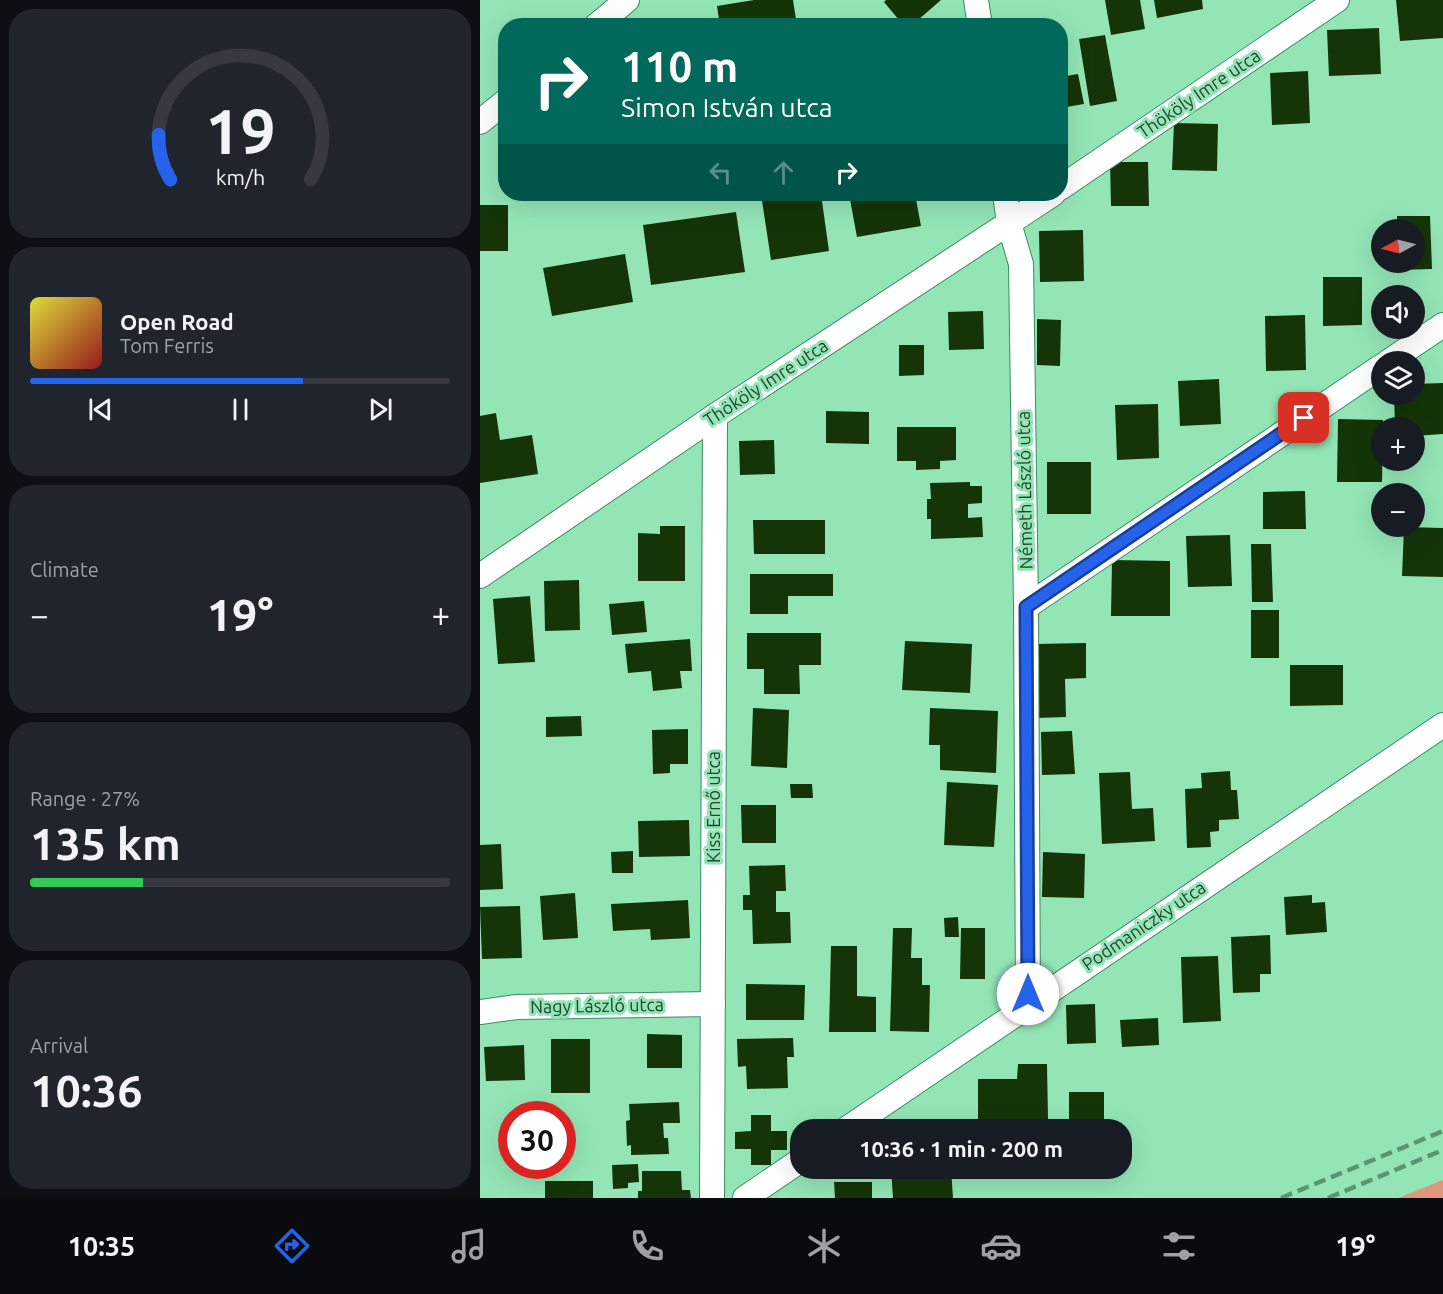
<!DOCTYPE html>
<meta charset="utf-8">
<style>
body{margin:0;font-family:Ubuntu,sans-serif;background:#20242c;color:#f1f3f6;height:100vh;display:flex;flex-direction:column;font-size:22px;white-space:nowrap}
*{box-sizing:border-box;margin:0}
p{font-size:20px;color:#9ea1a6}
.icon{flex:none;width:33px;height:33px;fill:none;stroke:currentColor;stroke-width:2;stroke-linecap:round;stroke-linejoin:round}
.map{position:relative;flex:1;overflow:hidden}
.sheet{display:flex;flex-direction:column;gap:9px;padding:9px;background:#0d0f14;width:480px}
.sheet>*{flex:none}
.guide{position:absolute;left:18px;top:18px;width:570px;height:183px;border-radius:24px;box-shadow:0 6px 24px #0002;background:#00695c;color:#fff;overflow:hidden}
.needle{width:39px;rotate:263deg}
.tools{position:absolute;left:891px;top:219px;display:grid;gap:12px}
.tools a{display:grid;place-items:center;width:54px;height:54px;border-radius:50%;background:#171b24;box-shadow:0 6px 24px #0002;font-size:30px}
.speed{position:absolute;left:18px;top:1101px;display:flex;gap:12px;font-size:30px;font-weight:700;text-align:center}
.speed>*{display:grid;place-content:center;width:78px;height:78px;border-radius:50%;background:#171b24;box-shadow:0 6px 24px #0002;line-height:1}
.speed .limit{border:9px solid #d22;background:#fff;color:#111}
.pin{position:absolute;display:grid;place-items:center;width:51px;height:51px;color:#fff;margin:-26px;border-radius:12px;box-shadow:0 3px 9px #0006}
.me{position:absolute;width:66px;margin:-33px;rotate:0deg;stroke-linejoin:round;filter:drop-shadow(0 0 4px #0008)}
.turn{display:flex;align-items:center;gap:21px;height:126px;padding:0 24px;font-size:27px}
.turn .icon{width:78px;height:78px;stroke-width:2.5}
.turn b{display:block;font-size:42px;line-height:51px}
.lanes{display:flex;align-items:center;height:57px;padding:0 24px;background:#0003;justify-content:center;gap:30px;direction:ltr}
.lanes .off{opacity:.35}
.big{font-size:45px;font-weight:700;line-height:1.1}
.sheet .tile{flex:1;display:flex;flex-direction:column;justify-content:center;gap:9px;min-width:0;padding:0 21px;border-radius:24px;background:#20242c}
.sheet .dial{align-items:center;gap:0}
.dial svg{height:156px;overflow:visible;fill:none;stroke:#363941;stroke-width:7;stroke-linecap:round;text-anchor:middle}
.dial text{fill:#f1f3f6;stroke:none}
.song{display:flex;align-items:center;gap:18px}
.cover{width:72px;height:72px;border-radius:9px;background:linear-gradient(135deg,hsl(60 70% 55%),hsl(0 70% 35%))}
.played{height:6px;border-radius:3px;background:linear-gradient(90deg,#2563eb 65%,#363941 65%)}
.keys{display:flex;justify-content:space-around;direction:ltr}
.heat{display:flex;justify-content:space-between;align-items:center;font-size:33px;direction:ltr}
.charge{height:9px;border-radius:4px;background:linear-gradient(90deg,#34c759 27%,#363941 0)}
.trip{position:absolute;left:310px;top:1119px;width:342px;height:60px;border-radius:24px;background:#171b24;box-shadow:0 6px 24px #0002;font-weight:700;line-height:60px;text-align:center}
.dock{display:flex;height:96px;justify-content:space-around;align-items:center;background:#090b0e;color:#9ea1a6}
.dock .icon{width:42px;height:42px}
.dock .on{color:#2563eb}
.dock b{font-size:27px;color:#f1f3f6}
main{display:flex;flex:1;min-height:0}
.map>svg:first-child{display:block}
</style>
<main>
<section class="sheet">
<div class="tile dial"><svg viewBox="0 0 100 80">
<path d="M14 69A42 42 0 1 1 86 69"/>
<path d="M14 69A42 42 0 0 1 8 46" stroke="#2563eb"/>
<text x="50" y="56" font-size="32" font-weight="700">19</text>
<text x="50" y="72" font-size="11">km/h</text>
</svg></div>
<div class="tile">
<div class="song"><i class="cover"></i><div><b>Open Road</b><p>Tom Ferris</p></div></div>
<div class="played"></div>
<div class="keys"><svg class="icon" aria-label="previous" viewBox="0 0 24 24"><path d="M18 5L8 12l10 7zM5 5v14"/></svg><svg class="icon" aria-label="pause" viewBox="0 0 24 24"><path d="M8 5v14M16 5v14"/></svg><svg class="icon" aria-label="next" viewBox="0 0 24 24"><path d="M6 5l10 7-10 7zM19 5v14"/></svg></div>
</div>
<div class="tile"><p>Climate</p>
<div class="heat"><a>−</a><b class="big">19°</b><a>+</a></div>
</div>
<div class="tile"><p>Range · 27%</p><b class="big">135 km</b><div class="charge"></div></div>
<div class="tile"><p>Arrival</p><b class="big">10:36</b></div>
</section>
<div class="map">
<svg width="963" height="1198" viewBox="0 0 963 1198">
<rect width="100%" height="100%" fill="#93e5b6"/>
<path fill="#df967e" d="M963 1180V1198H918Z"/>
<g fill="#153508">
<path d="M313 0 317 26H240L237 6 274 0Z"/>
<path d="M406 0H461L431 26H424L404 2Z"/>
<path d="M625 0H660L665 29 631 35Z"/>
<path d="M674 0H722L723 9 677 18Z"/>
<path d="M916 0H963V38L920 41Z"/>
<path d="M899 28 901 74 849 76 847 30Z"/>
<path d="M625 35 637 101 610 106 599 39Z"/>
<path d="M828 71 830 123 792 125 790 73Z"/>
<path d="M598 74 604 104 580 108V77Z"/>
<path d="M694 123 738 124 737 171 692 170Z"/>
<path d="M630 162H668L669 206H631Z"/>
<path d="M281 194H341L349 251 291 260Z"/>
<path d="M369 194H435L441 226 377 237Z"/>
<path d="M452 194H498L499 195 454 201Z"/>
<rect x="0" y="205" width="28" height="46"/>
<path d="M256 212 265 272 171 285 163 225Z"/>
<path d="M917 216H950L952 269 918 270 917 262H934V230H917Z"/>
<path d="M603 230 604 281 560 282 559 231Z"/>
<path d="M145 254 153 302 72 316 63 268Z"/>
<path d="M843 277H882V325L843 326Z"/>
<path d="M503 311 504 349 469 350 468 312Z"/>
<path d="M825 315 826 370 786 371 785 316Z"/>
<path d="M557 319 581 320 580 366 557 365Z"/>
<path d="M419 345H444V375L419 376Z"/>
<path d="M739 379 741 424 700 426 698 381Z"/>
<path d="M963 383V434L934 436V428H915L914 394H934V384Z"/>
<path d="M678 404 679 458 637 460 635 405Z"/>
<path d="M346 411 389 412V444L346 443Z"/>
<path d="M16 413 20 440 52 435 58 474 0 483V416Z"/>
<path d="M858 419 903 420 902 482H857Z"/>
<path d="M417 427H476V460L460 461V469L436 470V461H417Z"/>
<path d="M294 440 295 474 260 475 259 441Z"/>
<rect x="567" y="462" width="44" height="52"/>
<path d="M490 482V486H502V503L488 504V518L502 517 503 537 451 539V519H447V499H451L450 483Z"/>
<path d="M825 491 826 529H783V492Z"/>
<path d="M273 520H345V554H274Z"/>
<path d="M180 526H205V581H158V533L180 534Z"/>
<path d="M924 527 963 528V577L922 576Z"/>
<path d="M750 535 752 586 708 587 706 536Z"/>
<path d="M771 544H791L793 602H772Z"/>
<path d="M632 560 690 561V616H631Z"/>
<path d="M270 574H353V596H308V614H270Z"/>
<path d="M99 580 100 630 65 631 64 581Z"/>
<path d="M50 596 55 662 18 664 13 599Z"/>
<path d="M164 601 167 632 132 635 129 604Z"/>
<rect x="771" y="610" width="28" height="48"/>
<path d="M267 633H341V665H319L320 694H284V669H267Z"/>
<path d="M210 639 212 671H200L202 688 173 691 171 671 148 673 145 644Z"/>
<path d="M425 641 492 644 490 693 422 690Z"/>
<path d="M606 643V678L585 679 586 717 556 718 555 644Z"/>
<path d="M810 665H863V705L810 706Z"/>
<path d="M273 708 309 710 307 768 271 766Z"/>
<path d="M450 708 518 711 516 773 460 770V745H449Z"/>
<path d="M101 716 102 736 66 737V717Z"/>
<path d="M208 729V764H190V773L173 774 172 730Z"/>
<path d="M592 731 595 774 562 775 561 732Z"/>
<path d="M750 771 751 790H757L759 819 739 820V831L730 832 731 847 707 848 705 789 722 788 721 773Z"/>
<path d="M650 772 652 809 673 808 675 841 622 844 619 773Z"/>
<path d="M467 782 518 785 514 847 464 845Z"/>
<path d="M310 784H332L333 798H311Z"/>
<path d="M261 805H296V843H262Z"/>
<path d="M209 820 210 856 159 857 158 821Z"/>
<path d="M21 844 23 889 0 890V845Z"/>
<path d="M153 851V873H132L131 852Z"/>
<path d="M563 852 605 854 604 898 562 897Z"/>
<path d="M305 865 306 891H296V912H310L311 943 273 944 272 910H263V895H270L269 866Z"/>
<path d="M95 893 98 938 63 940 60 896Z"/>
<path d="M832 895V903L845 902 847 932 806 935 804 897Z"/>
<path d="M208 900 210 938 171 940 170 929 133 931 131 904Z"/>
<path d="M40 906 42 958 2 959 0 907Z"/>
<path d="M478 917 479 937H465L464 918Z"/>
<path d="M413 928H432L431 958H442V985H450L449 1032 410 1031Z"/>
<path d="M481 928H505V979H480Z"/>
<path d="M790 935 791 974H780V992L753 993 751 937Z"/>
<path d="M351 946H377V996L396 997V1032H349Z"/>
<path d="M738 956 741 1021 703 1023 701 957Z"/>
<path d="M266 984 325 985 324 1020H266Z"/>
<path d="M615 1004 616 1043 587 1044 586 1005Z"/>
<path d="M678 1018 679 1045 642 1047 640 1020Z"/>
<path d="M167 1034 202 1035V1068H167Z"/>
<path d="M313 1038 314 1057H307L308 1088 267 1089 266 1066 258 1067 257 1039Z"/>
<rect x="71" y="1039" width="39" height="54"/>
<path d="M44 1045 45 1080 6 1081 4 1047Z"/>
<path d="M538 1064H567L568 1119H498V1079H537Z"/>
<rect x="589" y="1092" width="35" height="38"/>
<path d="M199 1102 200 1123H183L184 1138H188L189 1154 151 1155V1145L147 1146 146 1121 150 1120 149 1104Z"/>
<path d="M271 1115H291V1131H307V1150H291V1165H271V1149H255V1132L271 1131Z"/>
<path d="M158 1164 159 1182 148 1183V1188L133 1189 132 1165Z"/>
<path d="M411 1168H471L473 1198H413Z"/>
<path d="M162 1171H201L202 1190H210L211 1198H158V1191H162Z"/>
<rect x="65" y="1181" width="48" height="17"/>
<path d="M354 1182H392V1198H355Z"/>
</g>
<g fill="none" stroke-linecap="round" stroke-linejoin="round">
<g stroke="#3b8d63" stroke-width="26">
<g id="minor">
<path d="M496 0 500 26"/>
<path d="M116 26 147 0"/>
<path d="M0 122 26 101"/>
<path d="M580 188 857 0"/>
<path d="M525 194 529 223 541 264 546 607 548 1004"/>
<path d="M908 362 963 325"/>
<path d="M0 576 235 416 573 194"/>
<path d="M546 607 902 366"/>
<path d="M0 1012 37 1007 233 1004"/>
<path d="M365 1130 963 725"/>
<path d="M232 1198 235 416"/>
<path d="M265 1198 321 1160"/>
</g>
</g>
<use href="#minor" stroke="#fff" stroke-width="24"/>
<g stroke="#5b9574" stroke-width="4.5" stroke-dasharray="12 6" stroke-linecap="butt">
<path d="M801 1198 963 1131"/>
<path d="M848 1198 963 1150"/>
</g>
</g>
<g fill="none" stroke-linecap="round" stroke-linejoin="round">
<g stroke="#184099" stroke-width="15">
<path id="route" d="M548 994 546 607 824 418"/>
</g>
<use href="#route" stroke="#2563eb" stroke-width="10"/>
</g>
<g text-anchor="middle" stroke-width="6" stroke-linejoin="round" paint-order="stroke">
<g font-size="18" fill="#224431" stroke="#93e5b6">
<text transform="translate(719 94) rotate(-34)" y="6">Thököly Imre utca</text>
<text transform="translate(286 383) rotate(-33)" y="6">Thököly Imre utca</text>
<text transform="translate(545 490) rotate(-91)" y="6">Németh László utca</text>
<text transform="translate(234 807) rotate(-90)" y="6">Kiss Ernő utca</text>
<text transform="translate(664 926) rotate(-34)" y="6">Podmaniczky utca</text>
<text transform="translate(117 1006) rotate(-1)" y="6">Nagy László utca</text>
</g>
</g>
</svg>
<div class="tools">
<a><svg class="needle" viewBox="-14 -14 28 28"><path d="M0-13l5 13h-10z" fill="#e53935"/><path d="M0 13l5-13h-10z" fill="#9ea1a6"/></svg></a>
<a><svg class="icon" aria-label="sound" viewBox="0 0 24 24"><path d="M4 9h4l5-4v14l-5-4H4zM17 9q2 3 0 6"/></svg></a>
<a><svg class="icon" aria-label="layers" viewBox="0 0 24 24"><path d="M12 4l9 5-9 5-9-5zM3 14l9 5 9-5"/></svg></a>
<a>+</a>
<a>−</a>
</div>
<div class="speed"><div class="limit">30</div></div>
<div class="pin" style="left:824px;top:418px;background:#d93025"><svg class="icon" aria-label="arrive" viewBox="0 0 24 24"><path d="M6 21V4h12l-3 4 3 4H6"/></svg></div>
<svg class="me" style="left:548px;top:994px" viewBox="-20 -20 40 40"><circle r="19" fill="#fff"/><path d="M0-13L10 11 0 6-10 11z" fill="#2563eb"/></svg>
<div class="trip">10:36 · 1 min · 200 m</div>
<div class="guide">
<div class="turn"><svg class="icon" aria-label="right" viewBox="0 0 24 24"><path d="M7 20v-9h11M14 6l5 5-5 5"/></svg><div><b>110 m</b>Simon István utca</div></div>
<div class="lanes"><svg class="icon off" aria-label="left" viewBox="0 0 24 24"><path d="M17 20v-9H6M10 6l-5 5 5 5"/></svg><svg class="icon off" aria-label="ahead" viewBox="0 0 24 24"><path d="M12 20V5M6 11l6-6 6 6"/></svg><svg class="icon" aria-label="right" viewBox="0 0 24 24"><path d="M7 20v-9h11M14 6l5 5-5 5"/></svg></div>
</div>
</div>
</main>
<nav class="dock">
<b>10:35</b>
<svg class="icon on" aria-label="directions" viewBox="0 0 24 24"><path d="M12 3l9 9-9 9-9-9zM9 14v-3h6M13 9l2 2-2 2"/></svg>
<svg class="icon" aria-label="music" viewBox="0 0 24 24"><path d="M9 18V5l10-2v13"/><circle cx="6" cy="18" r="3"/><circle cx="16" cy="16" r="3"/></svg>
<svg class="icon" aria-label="phone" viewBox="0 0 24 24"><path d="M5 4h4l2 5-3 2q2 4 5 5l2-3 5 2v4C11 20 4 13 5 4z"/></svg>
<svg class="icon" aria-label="climate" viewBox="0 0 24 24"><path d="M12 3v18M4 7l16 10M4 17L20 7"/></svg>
<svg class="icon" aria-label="car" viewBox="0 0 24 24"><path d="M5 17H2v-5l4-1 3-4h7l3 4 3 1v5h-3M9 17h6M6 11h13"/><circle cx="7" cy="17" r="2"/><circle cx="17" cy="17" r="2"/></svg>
<svg class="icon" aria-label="filters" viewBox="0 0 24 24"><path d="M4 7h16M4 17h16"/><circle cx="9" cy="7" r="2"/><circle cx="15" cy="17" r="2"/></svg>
<b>19°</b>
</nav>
